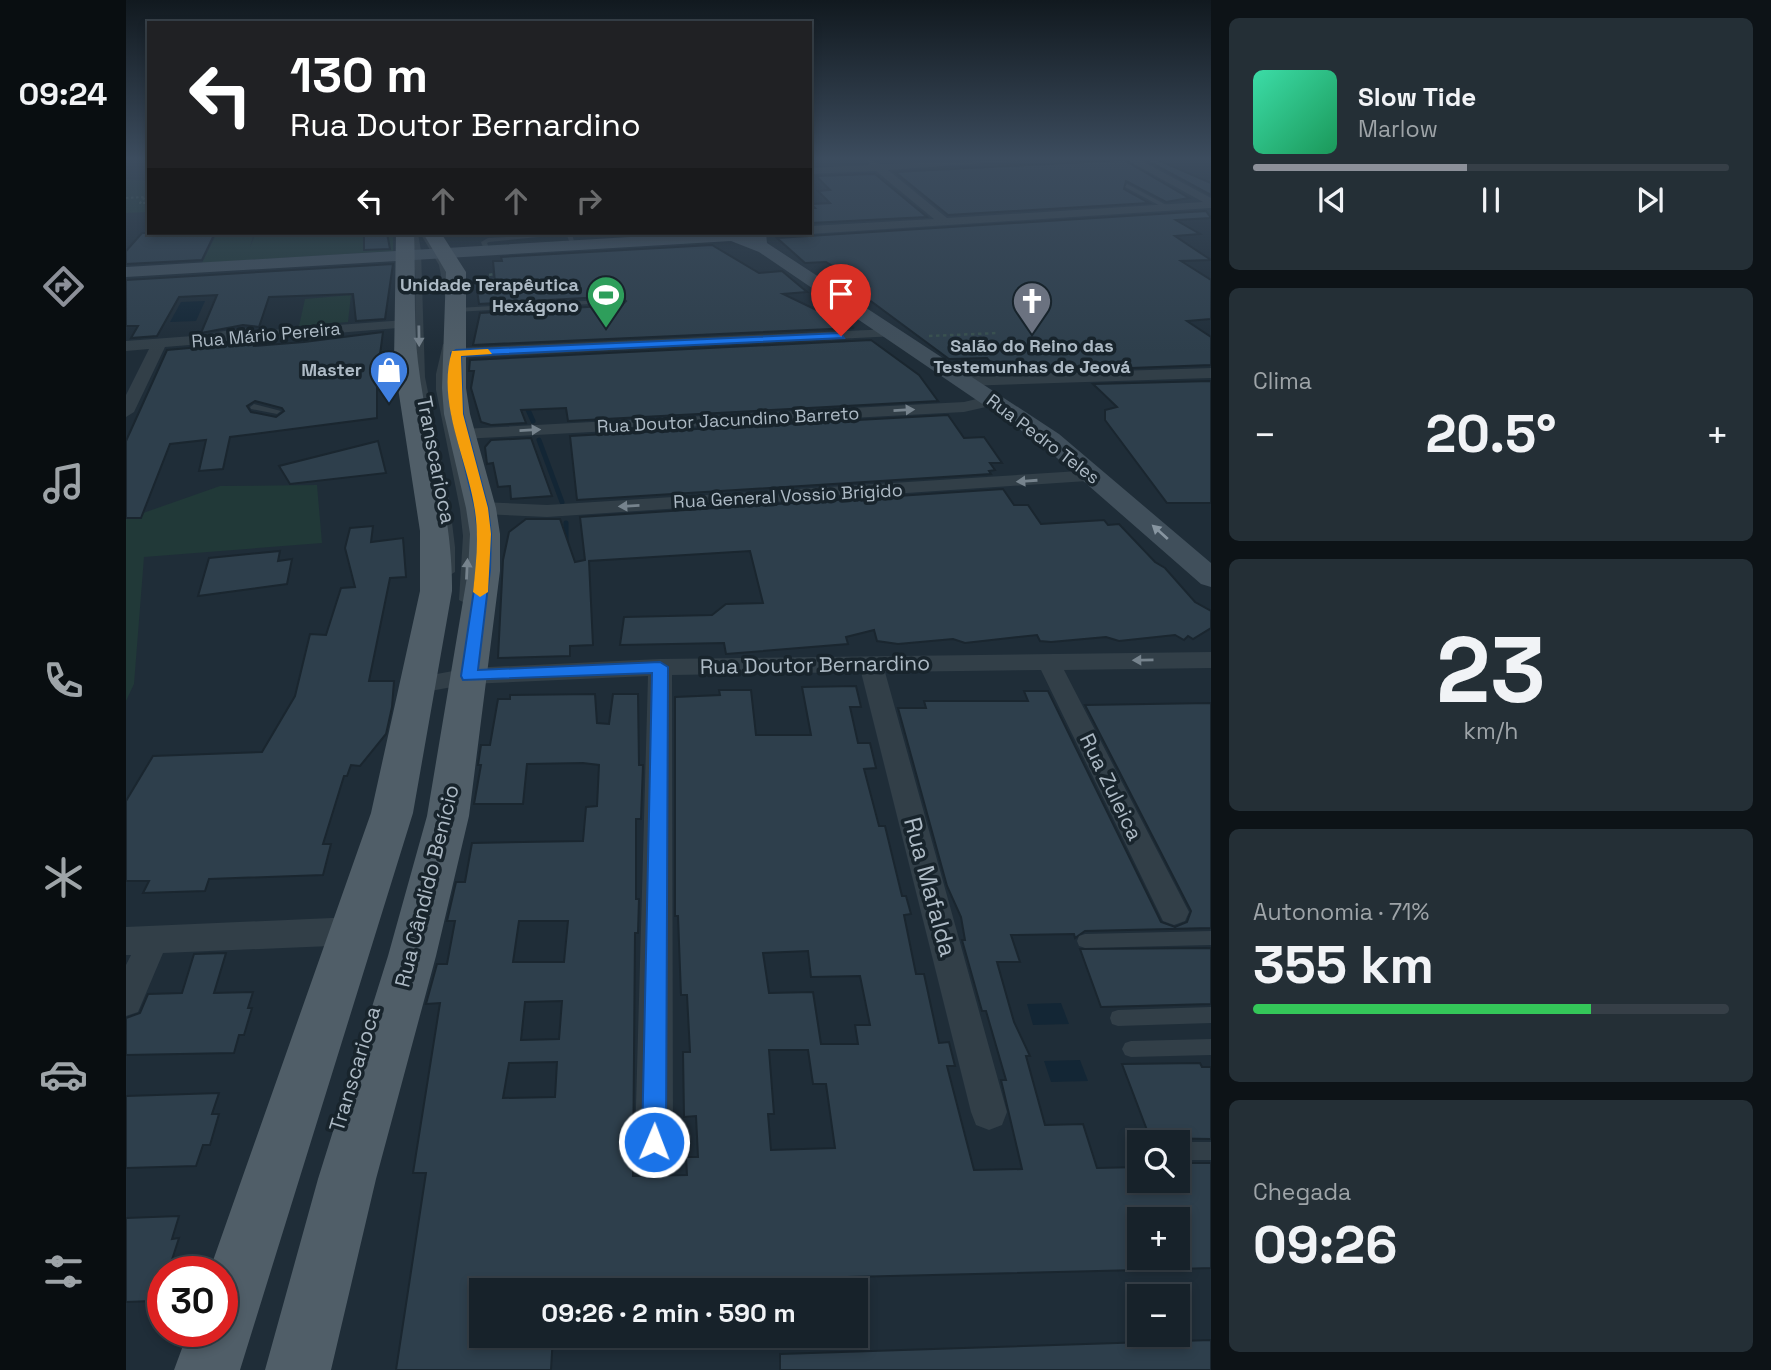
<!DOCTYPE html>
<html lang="pt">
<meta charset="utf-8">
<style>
body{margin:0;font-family:"Space Grotesk",sans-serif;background:#242f36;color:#f1f3f6;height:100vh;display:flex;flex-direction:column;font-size:26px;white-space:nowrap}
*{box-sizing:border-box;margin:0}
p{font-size:23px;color:#9ea4a8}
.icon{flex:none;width:38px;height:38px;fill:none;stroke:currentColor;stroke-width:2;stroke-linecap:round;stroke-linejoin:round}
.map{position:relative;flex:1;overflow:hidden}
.panel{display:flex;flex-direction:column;gap:18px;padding:18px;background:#0d1317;width:560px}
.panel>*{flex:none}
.guide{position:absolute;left:21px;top:21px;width:665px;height:214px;border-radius:0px;box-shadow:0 4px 10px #0003,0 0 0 2px #363f47;background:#202124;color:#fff;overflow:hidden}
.buttons{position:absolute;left:1001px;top:1130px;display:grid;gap:14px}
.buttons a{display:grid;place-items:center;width:63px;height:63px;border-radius:0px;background:#17222a;box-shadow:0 4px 10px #0003,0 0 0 2px #363f47;font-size:35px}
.speed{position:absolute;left:21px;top:1256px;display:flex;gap:14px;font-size:35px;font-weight:700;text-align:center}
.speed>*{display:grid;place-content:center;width:91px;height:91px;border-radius:50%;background:#17222a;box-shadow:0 4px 10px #0003,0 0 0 2px #363f47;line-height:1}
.speed .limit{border:10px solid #d22;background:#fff;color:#111}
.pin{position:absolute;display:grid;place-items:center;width:60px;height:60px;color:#fff;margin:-72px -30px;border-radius:50% 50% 50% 0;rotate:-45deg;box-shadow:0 0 7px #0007}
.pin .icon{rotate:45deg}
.me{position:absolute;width:77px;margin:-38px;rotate:1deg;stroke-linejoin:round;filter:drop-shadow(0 0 5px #0008)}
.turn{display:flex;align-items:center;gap:24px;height:147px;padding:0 28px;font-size:32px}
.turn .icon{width:91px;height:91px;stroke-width:2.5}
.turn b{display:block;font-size:49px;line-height:60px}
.lanes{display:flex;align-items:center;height:66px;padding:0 28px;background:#0003;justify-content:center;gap:35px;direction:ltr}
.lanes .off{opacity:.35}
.big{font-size:52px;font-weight:800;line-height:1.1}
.panel .widget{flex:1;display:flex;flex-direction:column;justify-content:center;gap:10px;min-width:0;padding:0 24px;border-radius:10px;background:#242f36}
.panel .dial{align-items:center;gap:0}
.dial b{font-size:91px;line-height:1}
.song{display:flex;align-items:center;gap:21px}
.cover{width:84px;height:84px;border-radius:10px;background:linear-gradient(135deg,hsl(160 70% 55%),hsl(150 70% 35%))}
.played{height:7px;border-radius:4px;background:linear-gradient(90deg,#8c9099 45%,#363f47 45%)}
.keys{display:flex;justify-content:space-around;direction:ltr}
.heat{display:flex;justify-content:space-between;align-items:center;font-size:38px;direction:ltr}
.charge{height:10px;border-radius:5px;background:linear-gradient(90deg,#34c759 71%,#363f47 0)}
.trip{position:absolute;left:343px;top:1278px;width:399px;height:70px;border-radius:0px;background:#17222a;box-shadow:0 4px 10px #0003,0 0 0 2px #363f47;font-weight:800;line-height:70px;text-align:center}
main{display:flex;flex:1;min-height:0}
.tabs{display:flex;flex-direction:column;width:126px;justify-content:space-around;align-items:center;background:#090e11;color:#9ea4a8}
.tabs .icon{width:49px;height:49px}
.tabs .selected{color:#8c9099}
.tabs b{font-size:32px;color:#f1f3f6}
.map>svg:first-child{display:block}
</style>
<main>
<nav class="tabs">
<b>09:24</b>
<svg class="icon selected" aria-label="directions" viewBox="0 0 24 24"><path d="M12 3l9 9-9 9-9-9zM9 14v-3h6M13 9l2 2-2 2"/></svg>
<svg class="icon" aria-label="music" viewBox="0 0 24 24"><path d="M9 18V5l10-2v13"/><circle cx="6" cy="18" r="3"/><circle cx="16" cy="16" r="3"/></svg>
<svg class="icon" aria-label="phone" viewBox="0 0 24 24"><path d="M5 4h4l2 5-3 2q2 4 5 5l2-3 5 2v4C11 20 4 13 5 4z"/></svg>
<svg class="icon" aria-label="climate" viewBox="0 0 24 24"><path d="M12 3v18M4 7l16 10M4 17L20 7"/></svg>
<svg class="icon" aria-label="car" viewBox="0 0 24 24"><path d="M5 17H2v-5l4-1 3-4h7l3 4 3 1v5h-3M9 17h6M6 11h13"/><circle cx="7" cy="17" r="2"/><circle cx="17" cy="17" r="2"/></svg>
<svg class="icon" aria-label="filters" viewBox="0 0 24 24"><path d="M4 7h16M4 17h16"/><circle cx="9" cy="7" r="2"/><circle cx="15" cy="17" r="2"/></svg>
</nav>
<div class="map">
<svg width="1085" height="1370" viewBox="0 0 1085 1370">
<rect width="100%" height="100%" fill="#1f2d38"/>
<g fill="#213938">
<path d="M0 179 21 181 18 184H23V212L0 213Z"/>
<path d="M91 233H128L124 247 130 233H267V251L76 263Z"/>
<path d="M225 295 222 322 173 326 179 299Z"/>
<path d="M191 485 196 543 18 557 8 684 0 701V519L94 486Z"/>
</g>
<g fill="#132635">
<path d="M79 301 70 321 44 322 55 302Z"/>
<path d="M935 1003 943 1024 907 1025 901 1004Z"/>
<path d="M954 1060 962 1081 925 1082 918 1061Z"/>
</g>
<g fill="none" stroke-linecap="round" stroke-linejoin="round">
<g stroke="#132635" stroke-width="5">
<path d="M399 403 407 421"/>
<path d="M413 440 436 502"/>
<path d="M440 523V546"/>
</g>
</g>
<g fill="#2e3f4c" stroke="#1a262f" stroke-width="2" fill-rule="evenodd">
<path d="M998 160 1063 198 1040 202 1000 181 998 189 1023 203 822 215 769 172Z"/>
<path d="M1020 160H1032L1085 183V195Z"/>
<path d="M749 174 801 217 684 223V208H689L685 204 704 203 692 191 704 190 690 176Z"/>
<path d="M1080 211 1085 218 1050 220 1074 234 1049 236 1085 260 1055 261 1085 280V319L1061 321 1085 337V365L952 370 949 367 873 372 861 358 823 359 738 296 715 271 700 262 679 263 651 238Z"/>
<path d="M16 233H89L76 260 0 264V251Z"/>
<path d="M238 233H261L264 249 238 250Z"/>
<path d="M586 245 633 273 656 271 681 292 657 294 728 328 347 345 354 313 496 305 500 301 494 296 353 304 351 290 365 289V282H369L367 261H376L375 257Z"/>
<path d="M267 264 259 319 230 321 227 294 143 297 133 327 117 325 75 333 91 295 53 297 31 336 5 338 12 326H0V280Z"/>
<path d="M257 332 251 377V418L104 437 97 469 73 471 80 440 44 444 15 518H0V441L41 350 129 342 128 346 178 342ZM129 401 156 408 158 411 150 417 125 412 121 406Z"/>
<path d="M745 340 793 375 812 401 442 421 440 408 395 410 400 423 365 425 355 422 345 388 348 371H343L344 360Z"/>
<path d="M1085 381V503H1041L979 420V410L991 407 967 384Z"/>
<path d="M822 415 838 438 858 437 876 463H864L869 470 863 471 865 474 451 500 444 436Z"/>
<path d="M405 438 426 496 385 499 384 486 372 487 367 463 361 464 359 447 365 440Z"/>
<path d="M252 441 260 473 164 484 153 466Z"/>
<path d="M877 489 888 505H902L915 524 978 520 982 525 993 524 1029 562 1039 568 1069 602 1085 611V628L1067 639 1062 636 1058 640 1049 635 993 641 980 637 925 642 914 641 911 635 839 643 827 639 772 644 751 641 748 630 720 637 722 644 600 654 598 643 494 645 498 617 586 615 600 604 637 603 624 551 463 561 467 645 444 646V656L372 658 377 560 383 532 400 519H434L449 562 459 560 454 517Z"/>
<path d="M247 526 245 542 277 538 280 577 264 578 243 681H268L266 707 260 734 234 766 225 765 221 776H218L197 844H205L197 875 83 879 79 891 17 893 23 881H0V801L27 756 136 752 169 696 184 634 200 635 215 588 229 587 219 548 224 528Z"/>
<path d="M154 551 152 561 166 559 161 584 72 596 83 558Z"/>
<path d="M730 686 735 707H724L732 743H744L750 768 738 769 753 826H759L776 896H780L785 914 778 915 790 974H798L813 1043 823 1042 829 1066H821L848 1170 896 1169 875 1080H880L860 1011H856L836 940H839L835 917 821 886 772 708H800L798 701H902L898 691H922L1035 922 1049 927 1061 922 1065 911 959 705 1085 703V928L959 931 949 938 948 934 885 935 894 962H871L888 1022 904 1056H900L919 1125 957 1124 971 1168 1013 1167V1181H1052V1163H1085V1268L1052 1269V1220H1013V1270L430 1284V1290H355V1335H427L425 1370H270L300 1173H287L314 1003 300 1004 311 964H321L329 921H321L330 882H339L346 843 457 841 460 807 471 806 473 765 457 763 401 764 397 804H348L355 765H352L355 745H364L372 699H384V695L469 694 471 723 483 724 487 694H512L513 765H517L515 819H510V899H513L512 933H509L507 1176 561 1175 560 1157H572L570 1116 558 1117 557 1052H564L561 995H555L552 916H549V697L594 695 593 690H625L630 735H685L676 687ZM393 921H442L438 962H387ZM682 951 685 977 734 976 744 1025H729L732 1044H695L687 992 643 993 637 953ZM436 1001 433 1039 395 1040 399 1002ZM643 1050H682L687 1084H700L709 1148 645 1150 642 1114H648ZM431 1062 429 1097 377 1098 383 1063Z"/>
<path d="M1085 948V1004L975 1007 954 949Z"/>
<path d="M100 953 88 993 127 992 122 1008H126L118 1035H113L108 1053 0 1055V1018L14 1013 22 994 56 993 68 954Z"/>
<path d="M1074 1063 1076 1067H1085V1139L1024 1138 996 1064Z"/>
<path d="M93 1093 86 1114H93L84 1145H77L70 1166 0 1168V1096Z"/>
<path d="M53 1216 46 1239 53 1238 42 1272H37L26 1301 0 1302V1218Z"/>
<path d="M1085 1340V1370H654V1354Z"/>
</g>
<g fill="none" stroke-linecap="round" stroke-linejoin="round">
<path stroke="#39514f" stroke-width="2" stroke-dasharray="2.5 2.5" stroke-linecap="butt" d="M0 198 19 197 14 203H23"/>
<g stroke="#39514f" stroke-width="2.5" stroke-dasharray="3.5 3.5" stroke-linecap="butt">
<path d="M363 275 368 274"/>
<path d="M803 336 872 333"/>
</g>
<g fill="#323f48" fill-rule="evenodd">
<path d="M1001 184 1044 207 1045 208 1040 209 999 187Z"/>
<path d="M286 233H292L295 251 299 377 323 498 329 547V572L324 575 319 572C319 505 298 443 291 377 286 329 293 281 286 233Z"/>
<path d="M294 233H300L319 265 324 297 319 296 313 265Z"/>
<path d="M408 233H426L433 235 363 242 361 243 364 250 361 252 358 250 355 242 362 238 410 235Z"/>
<path d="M440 233H446L449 246H445Z"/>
<path d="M494 299 497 301 496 302 331 312 327 310 331 308Z"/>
<path d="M117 328 134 330 147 335 143 337C119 331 99 334 75 341L71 339 92 332Z"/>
<path d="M317 344 324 346 318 374V390L344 509 347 536 345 600 339 603 333 600 337 536 334 509 310 390V374Z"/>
<path d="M128 404 155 411 151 414 125 409 124 407Z"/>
<path d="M1085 931V945L959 948 953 946 951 941 953 936 959 934Z"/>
<path d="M1085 1007V1023L992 1026 986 1024 984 1018 986 1012 992 1010Z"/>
<path d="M1085 1039V1055L1005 1057 999 1055 996 1049 999 1043 1005 1041Z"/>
<path d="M1052 1142H1085V1160H1052V1143H1049Z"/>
</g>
<g fill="#323f48" fill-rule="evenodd">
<path d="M742 160 755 164 901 160 762 170 821 218 1077 202 1001 160H1014L1085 198V208L684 234 681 233H684V226L808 219 750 171 684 174V168L743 165Z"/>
<path d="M279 320 284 321V327L39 347 8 412 0 417V395L23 349 0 351V341Z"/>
<path d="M765 329 772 333 770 336 330 358 322 353 330 348Z"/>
<path d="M1085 368V378L837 386 829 381 837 376Z"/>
<path d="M867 395 875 400 873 404 838 412 336 439 327 434 336 429 838 402Z"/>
<path d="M969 470 976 472 978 476 976 480 421 517 355 514 345 508 355 502 421 505Z"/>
<path d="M1085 652V668L938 670 1063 912 1059 921 1048 925 1037 921 915 670 759 672 881 1112 876 1125 863 1130 850 1125 845 1112 735 672 546 675 547 1142 541 1155 528 1161 515 1155 509 1142 522 676 343 684 293 693 284 691 281 685 284 679 343 668 534 659Z"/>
<path d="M228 917 239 921 244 931 239 941 228 945 37 953 12 1012 0 1016V965L5 955H0V927Z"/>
</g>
<path fill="#404f5b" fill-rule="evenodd" d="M571 233H640L641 243 933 434 1085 563V587L1075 584 915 444 633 252 605 241 0 277V267Z"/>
<g fill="#505e68" fill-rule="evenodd">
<path d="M270 233H288C290 276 287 320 292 362 301 440 327 512 326 591L287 813 114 1370H48L62 1332H96V1272H83L245 813 294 591V531L268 362Z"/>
<path d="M297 233H315L340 272V388L344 414 370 508 374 534V571L343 816 310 956 250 1179 205 1370H139L192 1179 262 956 301 816 342 571 344 534 340 508 318 414 316 388 320 272Z"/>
</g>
</g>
<defs><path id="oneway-solid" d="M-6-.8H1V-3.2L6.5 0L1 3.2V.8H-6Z" transform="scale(1.75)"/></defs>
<g fill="#76838d">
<use href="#oneway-solid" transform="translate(293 336) rotate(89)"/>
<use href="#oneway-solid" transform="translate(778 410) rotate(-3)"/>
<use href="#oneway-solid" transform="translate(404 430) rotate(-3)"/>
<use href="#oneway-solid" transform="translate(901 481) rotate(176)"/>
<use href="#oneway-solid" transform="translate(503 506) rotate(177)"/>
<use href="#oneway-solid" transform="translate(341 569) rotate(-87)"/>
<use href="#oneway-solid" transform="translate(1017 660) rotate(179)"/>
</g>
<use fill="#8795a0" href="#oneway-solid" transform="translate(1034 532) rotate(-138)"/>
<linearGradient id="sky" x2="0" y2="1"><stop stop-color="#11191f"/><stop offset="0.45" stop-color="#3c4c5e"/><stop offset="1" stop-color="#3c4c5e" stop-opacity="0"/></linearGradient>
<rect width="1085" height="352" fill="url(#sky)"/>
<path fill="#1a73e8" stroke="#114b97" stroke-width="2" d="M715 333 718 338 335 356 337 414 362 508 365 534 364 570 352 670 534 662 542 667 540 1142 536 1150 528 1154 519 1150 516 1142 526 673 337 680 335 676 351 570 352 534 349 508 326 414 325 353 330 350Z"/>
<path fill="#f59e0b" d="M362 349 366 354 335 356 337 414 362 508 365 534 362 592 354 597 347 592C350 565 353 538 349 511 342 460 310 403 326 351Z"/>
<defs>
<g id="stadium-pin" transform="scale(2.0125)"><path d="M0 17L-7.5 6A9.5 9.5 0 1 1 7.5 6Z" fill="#2e9e5b" stroke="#18242c"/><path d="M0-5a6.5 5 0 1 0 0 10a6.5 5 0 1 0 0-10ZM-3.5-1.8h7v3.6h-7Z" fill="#fff"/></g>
<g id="church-pin" transform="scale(2.0125)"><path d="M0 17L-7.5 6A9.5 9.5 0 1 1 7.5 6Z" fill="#6b7280" stroke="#18242c"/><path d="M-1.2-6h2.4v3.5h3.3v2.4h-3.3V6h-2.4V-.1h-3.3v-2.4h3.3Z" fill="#fff"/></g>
<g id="shop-pin" transform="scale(2.0125)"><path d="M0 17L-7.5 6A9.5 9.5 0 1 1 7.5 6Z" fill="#3f7fe0" stroke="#18242c"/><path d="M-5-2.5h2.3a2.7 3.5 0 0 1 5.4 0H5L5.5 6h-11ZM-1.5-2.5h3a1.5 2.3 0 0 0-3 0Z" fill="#fff"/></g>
</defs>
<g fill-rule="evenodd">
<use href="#stadium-pin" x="480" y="295"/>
<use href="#church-pin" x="906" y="301"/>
<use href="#shop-pin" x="263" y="370"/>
</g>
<g text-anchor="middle" stroke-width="7" stroke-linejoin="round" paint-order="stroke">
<g font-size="18" font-weight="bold" fill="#adbac5" stroke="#18242c" text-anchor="end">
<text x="453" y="291">Unidade Terapêutica<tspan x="453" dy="21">Hexágono</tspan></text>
<text x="906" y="352" text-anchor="middle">Salão do Reino das<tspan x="906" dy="21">Testemunhas de Jeová</tspan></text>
<text x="236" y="376">Master</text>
</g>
<g font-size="18" fill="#adbac5" stroke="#18242c">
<text transform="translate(140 335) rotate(-5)" y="6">Rua Mário Pereira</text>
<text transform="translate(602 420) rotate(-3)" y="6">Rua Doutor Jacundino Barreto</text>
<text transform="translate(917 439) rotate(37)" y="6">Rua Pedro Teles</text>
<text transform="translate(662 496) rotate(-3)" y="6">Rua General Vossio Brigido</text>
</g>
<g font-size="21" fill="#adbac5" stroke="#18242c">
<text transform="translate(310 460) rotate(79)" y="7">Transcarioca</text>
<text transform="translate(689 665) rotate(-1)" y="7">Rua Doutor Bernardino</text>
<text transform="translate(985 787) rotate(64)" y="7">Rua Zuleica</text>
<text transform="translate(301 886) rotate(-76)" y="7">Rua Cândido Benício</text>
<text transform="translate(229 1069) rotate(-73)" y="7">Transcarioca</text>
</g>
<g font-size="24" fill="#adbac5" stroke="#18242c">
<text transform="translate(804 887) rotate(75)" y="8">Rua Mafalda</text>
</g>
</g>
</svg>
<div class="buttons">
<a><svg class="icon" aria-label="search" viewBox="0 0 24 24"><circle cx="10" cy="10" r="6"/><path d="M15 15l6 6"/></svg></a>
<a>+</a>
<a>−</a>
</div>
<div class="speed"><div class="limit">30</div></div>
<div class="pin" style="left:715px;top:336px;background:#d93025"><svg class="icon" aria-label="arrive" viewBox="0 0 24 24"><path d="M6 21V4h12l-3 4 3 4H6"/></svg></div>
<svg class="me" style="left:528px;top:1142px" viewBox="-20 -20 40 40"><circle r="17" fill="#1a73e8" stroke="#fff" stroke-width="3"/><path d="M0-11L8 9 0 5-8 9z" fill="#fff"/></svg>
<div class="trip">09:26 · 2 min · 590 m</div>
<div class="guide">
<div class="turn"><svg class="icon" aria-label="left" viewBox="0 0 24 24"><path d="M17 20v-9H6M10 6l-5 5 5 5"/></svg><div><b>130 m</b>Rua Doutor Bernardino</div></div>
<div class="lanes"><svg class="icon" aria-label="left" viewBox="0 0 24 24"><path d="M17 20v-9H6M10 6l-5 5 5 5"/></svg><svg class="icon off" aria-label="ahead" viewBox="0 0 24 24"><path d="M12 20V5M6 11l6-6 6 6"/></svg><svg class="icon off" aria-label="ahead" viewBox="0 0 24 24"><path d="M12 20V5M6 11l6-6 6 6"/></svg><svg class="icon off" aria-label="right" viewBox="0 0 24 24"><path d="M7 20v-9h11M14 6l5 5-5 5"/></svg></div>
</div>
</div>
<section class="panel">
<div class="widget">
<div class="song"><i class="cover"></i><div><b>Slow Tide</b><p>Marlow</p></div></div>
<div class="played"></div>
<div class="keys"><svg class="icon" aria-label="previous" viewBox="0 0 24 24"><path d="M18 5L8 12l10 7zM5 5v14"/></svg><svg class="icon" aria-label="pause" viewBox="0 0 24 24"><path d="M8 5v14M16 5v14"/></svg><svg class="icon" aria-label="next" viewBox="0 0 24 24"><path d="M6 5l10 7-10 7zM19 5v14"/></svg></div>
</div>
<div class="widget"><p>Clima</p>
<div class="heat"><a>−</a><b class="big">20.5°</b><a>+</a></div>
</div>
<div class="widget dial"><b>23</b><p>km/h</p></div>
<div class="widget"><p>Autonomia · 71%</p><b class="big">355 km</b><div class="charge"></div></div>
<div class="widget"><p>Chegada</p><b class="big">09:26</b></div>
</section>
</main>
